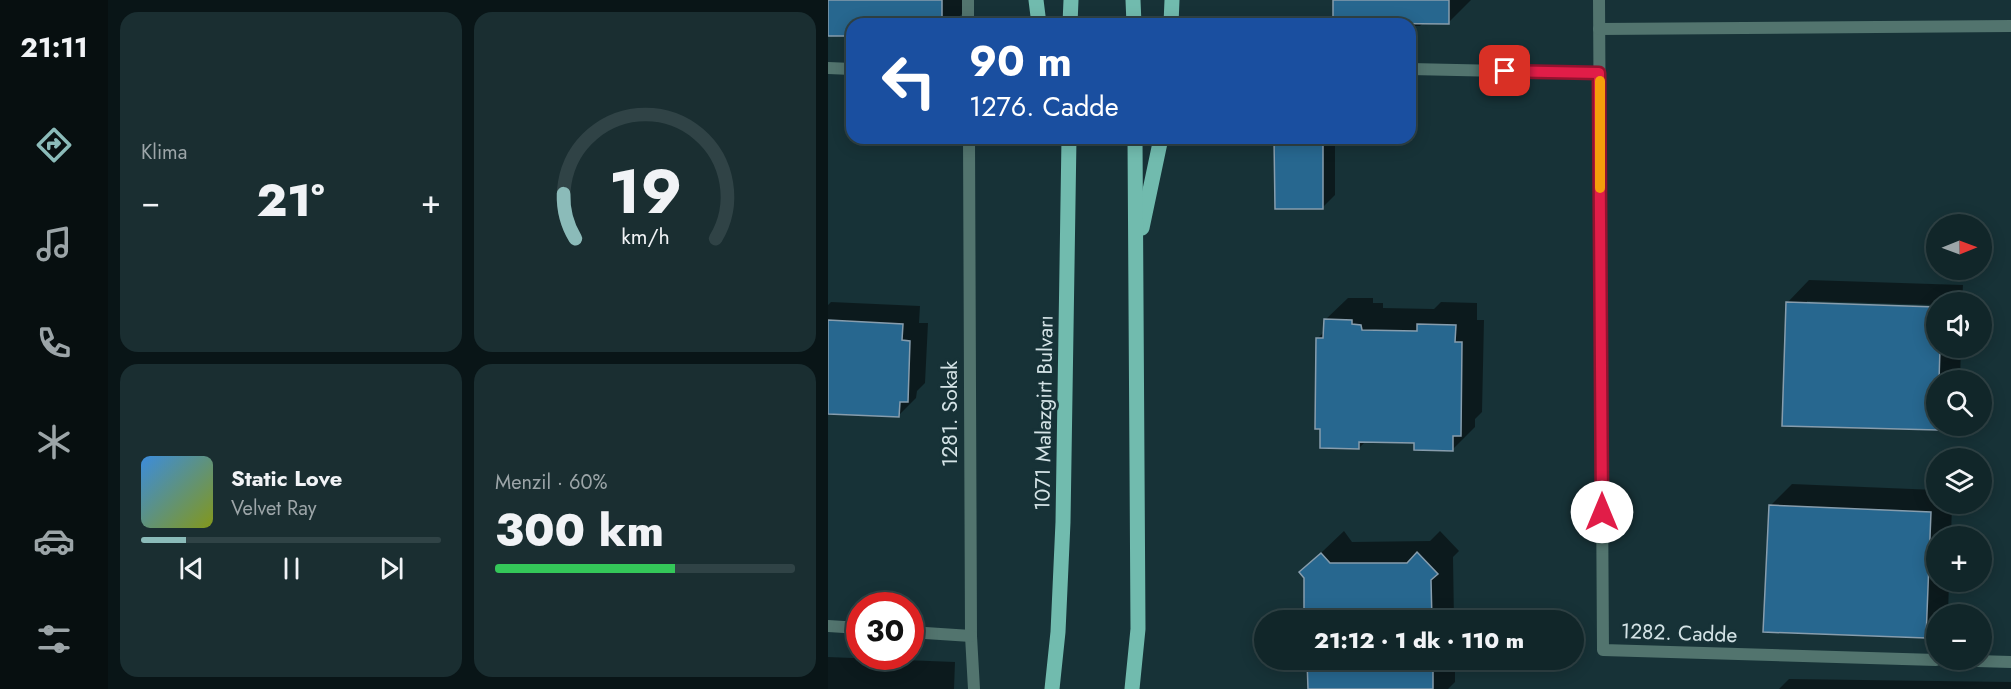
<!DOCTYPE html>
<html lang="tr">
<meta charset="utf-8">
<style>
body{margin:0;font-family:Jost,sans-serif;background:#1a2e31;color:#f1f3f6;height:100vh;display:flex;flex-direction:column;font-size:22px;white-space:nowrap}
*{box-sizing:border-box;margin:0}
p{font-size:20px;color:#9ca5a8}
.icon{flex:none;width:33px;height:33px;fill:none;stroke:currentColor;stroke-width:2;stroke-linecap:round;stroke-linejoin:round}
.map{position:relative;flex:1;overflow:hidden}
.side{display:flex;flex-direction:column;gap:12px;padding:12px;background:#091517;width:720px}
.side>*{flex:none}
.banner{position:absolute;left:18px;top:18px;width:570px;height:126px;border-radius:18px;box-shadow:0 3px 15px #0003,0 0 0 2px #304346;background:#1a4fa0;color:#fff;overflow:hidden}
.needle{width:39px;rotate:89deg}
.fabs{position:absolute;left:1098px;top:214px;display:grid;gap:12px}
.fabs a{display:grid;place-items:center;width:66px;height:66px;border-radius:50%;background:#112629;box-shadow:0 3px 15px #0003,0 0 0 2px #304346;font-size:30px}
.speed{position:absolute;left:18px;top:592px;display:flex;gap:12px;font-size:30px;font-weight:700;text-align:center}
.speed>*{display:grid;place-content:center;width:78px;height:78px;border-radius:50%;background:#112629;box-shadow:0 3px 15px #0003,0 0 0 2px #304346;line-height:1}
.speed .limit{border:9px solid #d22;background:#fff;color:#111}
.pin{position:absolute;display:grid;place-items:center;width:51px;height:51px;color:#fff;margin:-26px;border-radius:12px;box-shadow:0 3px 9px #0006}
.me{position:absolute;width:66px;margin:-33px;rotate:0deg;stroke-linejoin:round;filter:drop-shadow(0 0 4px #0008)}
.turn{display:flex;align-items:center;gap:21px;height:126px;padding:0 24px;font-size:27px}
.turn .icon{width:78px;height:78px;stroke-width:2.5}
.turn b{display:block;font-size:42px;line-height:51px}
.big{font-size:45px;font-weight:800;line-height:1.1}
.side .tile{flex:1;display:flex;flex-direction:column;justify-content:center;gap:9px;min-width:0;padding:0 21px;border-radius:18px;background:#1a2e31}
.side .dial{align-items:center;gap:0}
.dial svg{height:156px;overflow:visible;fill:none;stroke:#304346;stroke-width:7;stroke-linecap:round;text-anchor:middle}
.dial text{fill:#f1f3f6;stroke:none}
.song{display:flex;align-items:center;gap:18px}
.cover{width:72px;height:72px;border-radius:9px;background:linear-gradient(135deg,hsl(210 70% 55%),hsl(70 70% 35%))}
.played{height:6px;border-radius:3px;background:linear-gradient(90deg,#8bbbb9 15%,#304346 15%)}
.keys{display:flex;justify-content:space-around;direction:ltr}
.heat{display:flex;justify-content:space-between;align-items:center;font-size:33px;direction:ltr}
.charge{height:9px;border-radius:4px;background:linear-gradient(90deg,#34c759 60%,#304346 0)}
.side .tiles{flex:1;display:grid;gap:12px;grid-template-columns:repeat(2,1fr)}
.trip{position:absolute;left:426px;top:610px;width:330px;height:60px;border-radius:30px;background:#112629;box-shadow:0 3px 15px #0003,0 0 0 2px #304346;font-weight:800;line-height:60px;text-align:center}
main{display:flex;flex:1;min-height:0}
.tabs{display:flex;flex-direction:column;width:108px;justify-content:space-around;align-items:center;background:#070f10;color:#9ca5a8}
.tabs .icon{width:42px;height:42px}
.tabs .selected{color:#8bbbb9}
.tabs b{font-size:27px;color:#f1f3f6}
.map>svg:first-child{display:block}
</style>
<main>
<nav class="tabs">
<b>21:11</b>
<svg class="icon selected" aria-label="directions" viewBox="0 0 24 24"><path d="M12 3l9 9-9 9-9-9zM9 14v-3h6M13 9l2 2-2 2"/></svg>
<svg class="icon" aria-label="music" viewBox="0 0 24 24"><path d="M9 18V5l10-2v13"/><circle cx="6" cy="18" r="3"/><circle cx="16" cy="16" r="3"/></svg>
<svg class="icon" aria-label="phone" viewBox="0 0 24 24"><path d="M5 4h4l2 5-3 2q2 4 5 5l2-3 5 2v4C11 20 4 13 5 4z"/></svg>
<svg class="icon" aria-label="climate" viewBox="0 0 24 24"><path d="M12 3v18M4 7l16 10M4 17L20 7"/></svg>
<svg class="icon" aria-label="car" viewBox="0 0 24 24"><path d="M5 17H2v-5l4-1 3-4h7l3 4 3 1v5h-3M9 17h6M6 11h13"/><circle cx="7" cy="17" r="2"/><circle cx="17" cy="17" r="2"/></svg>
<svg class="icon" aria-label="filters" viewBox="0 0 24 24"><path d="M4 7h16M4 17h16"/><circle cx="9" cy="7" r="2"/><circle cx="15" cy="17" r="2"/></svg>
</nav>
<section class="side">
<div class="tiles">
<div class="tile"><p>Klima</p>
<div class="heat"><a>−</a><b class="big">21°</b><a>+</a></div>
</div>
<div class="tile dial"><svg viewBox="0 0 100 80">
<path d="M14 69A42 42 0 1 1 86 69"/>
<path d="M14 69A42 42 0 0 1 8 46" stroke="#8bbbb9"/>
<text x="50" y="56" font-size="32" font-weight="700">19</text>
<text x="50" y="72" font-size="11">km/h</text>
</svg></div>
<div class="tile">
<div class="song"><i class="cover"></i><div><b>Static Love</b><p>Velvet Ray</p></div></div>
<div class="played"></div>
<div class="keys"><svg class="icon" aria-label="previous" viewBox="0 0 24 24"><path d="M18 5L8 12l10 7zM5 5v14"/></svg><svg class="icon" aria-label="pause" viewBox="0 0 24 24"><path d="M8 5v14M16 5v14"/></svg><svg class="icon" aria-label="next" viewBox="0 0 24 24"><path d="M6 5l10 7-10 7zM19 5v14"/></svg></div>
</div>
<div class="tile"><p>Menzil · 60%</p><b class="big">300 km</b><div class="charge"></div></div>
</div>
</section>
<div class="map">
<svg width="1183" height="689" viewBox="0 0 1183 689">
<rect width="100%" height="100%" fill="#173237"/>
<g fill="#0007">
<path d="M0 0H134V14L124 24H24V35H0Z"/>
<path d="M506 0H643L621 22 595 23 592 26H582V24H534V21Z"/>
<path d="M448 138H507V195L495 207Z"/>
<path d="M981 280 1135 285 1134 303H1108V305L979 301V304L1108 308V348H1133L1132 381H1108V426H1112L1109 429 959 303Z"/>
<path d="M520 298H545V303H555V308L606 309 613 302 649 303V320H656L654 412 647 419V427L625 449 588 442 538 441 531 448 489 339 497 331V320Z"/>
<path d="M3 302 92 306 91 323H100L97 383 89 391 88 398 70 416 0 412V305Z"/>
<path d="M964 484 1108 490V504H1124L1123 537H1108V582H1121L1120 614 1108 615V626L1097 637 942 506Z"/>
<path d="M516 531 524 542 602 541 612 531 631 551 625 557 626 621H479L477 577 473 572Z"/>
<path d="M0 657 127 662 126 689H0Z"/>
<path d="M480 660H627V682L620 689H481Z"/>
<path d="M961 679 1183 682V689H951Z"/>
</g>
<g fill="#27678f" stroke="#879dad" stroke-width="1.5">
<path d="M0 0H114V24H24V36H0Z"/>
<path d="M505 0H621V24L505 23Z"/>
<path d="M446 138H495V209H447Z"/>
<path d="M958 302 1108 307V348H1112L1111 381H1108L1110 430 954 426Z"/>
<path d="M496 319 524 320V324L533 325 534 330 589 331V324L628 325 627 342H634L633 436H625V451L586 450V443L531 442V449L492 448V429H487L488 338H495Z"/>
<path d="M0 320 75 324 74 340 82 341 80 402H72L71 417 0 414Z"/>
<path d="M941 505 1103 512 1098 638 935 632Z"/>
<path d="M589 552 610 574 603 580 604 621H477L476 619V578L471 572 493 553 502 563H579Z"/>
<path d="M479 660H605V689H480Z"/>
</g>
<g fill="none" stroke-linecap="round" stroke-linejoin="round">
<g stroke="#52746e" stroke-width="12">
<path d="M140 0V24"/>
<path d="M771 0 775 650 1108 660"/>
<path d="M771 29 1183 26"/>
<path d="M0 68 24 69"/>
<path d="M582 69 771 73"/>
<path d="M141 138 143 636 146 689"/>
<path d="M0 626 32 628"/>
<path d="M82 632 143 636"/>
<path d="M1114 660 1183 662"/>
</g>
<g stroke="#71bbae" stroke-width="15">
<path d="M208 0 211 24"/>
<path d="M305 0 306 24"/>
<path d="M242 24 243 0"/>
<path d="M343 24 344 0"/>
<path d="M314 228 333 138"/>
<path d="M224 689 230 632 235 522 241 138"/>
<path d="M304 689 310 629 307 138"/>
</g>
</g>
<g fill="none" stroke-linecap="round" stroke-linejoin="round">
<g stroke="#92132f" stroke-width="15">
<path id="route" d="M677 71 771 73 774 512"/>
</g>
<use href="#route" stroke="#e11d48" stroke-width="10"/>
<path stroke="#f59e0b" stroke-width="10" d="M772 81V188"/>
</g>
<g text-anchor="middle" stroke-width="6" stroke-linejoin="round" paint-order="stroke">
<g font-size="21" fill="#d4e3e6" stroke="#173237">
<text transform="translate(216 413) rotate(-89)" y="7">1071 Malazgirt Bulvarı</text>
<text transform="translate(122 414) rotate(-90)" y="7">1281. Sokak</text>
<text transform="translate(851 633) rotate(2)" y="7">1282. Cadde</text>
</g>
</g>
</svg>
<div class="fabs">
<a><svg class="needle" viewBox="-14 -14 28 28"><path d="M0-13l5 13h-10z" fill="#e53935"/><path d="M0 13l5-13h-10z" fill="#9ca5a8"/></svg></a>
<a><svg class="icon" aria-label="sound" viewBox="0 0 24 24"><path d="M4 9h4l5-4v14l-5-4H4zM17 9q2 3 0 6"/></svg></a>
<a><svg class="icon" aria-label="search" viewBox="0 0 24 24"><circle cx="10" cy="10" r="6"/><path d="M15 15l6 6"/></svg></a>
<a><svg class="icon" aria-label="layers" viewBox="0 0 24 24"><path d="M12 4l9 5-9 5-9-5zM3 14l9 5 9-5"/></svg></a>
<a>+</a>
<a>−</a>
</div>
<div class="speed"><div class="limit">30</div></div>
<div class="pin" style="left:677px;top:71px;background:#d93025"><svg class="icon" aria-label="arrive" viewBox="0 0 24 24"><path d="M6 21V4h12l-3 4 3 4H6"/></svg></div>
<svg class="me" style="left:774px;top:512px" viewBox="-20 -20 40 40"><circle r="19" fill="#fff"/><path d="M0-13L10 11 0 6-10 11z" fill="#e11d48"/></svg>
<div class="trip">21:12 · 1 dk · 110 m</div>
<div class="banner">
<div class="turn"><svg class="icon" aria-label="left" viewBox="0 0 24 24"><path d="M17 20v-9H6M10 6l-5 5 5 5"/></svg><div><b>90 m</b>1276. Cadde</div></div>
</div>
</div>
</main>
